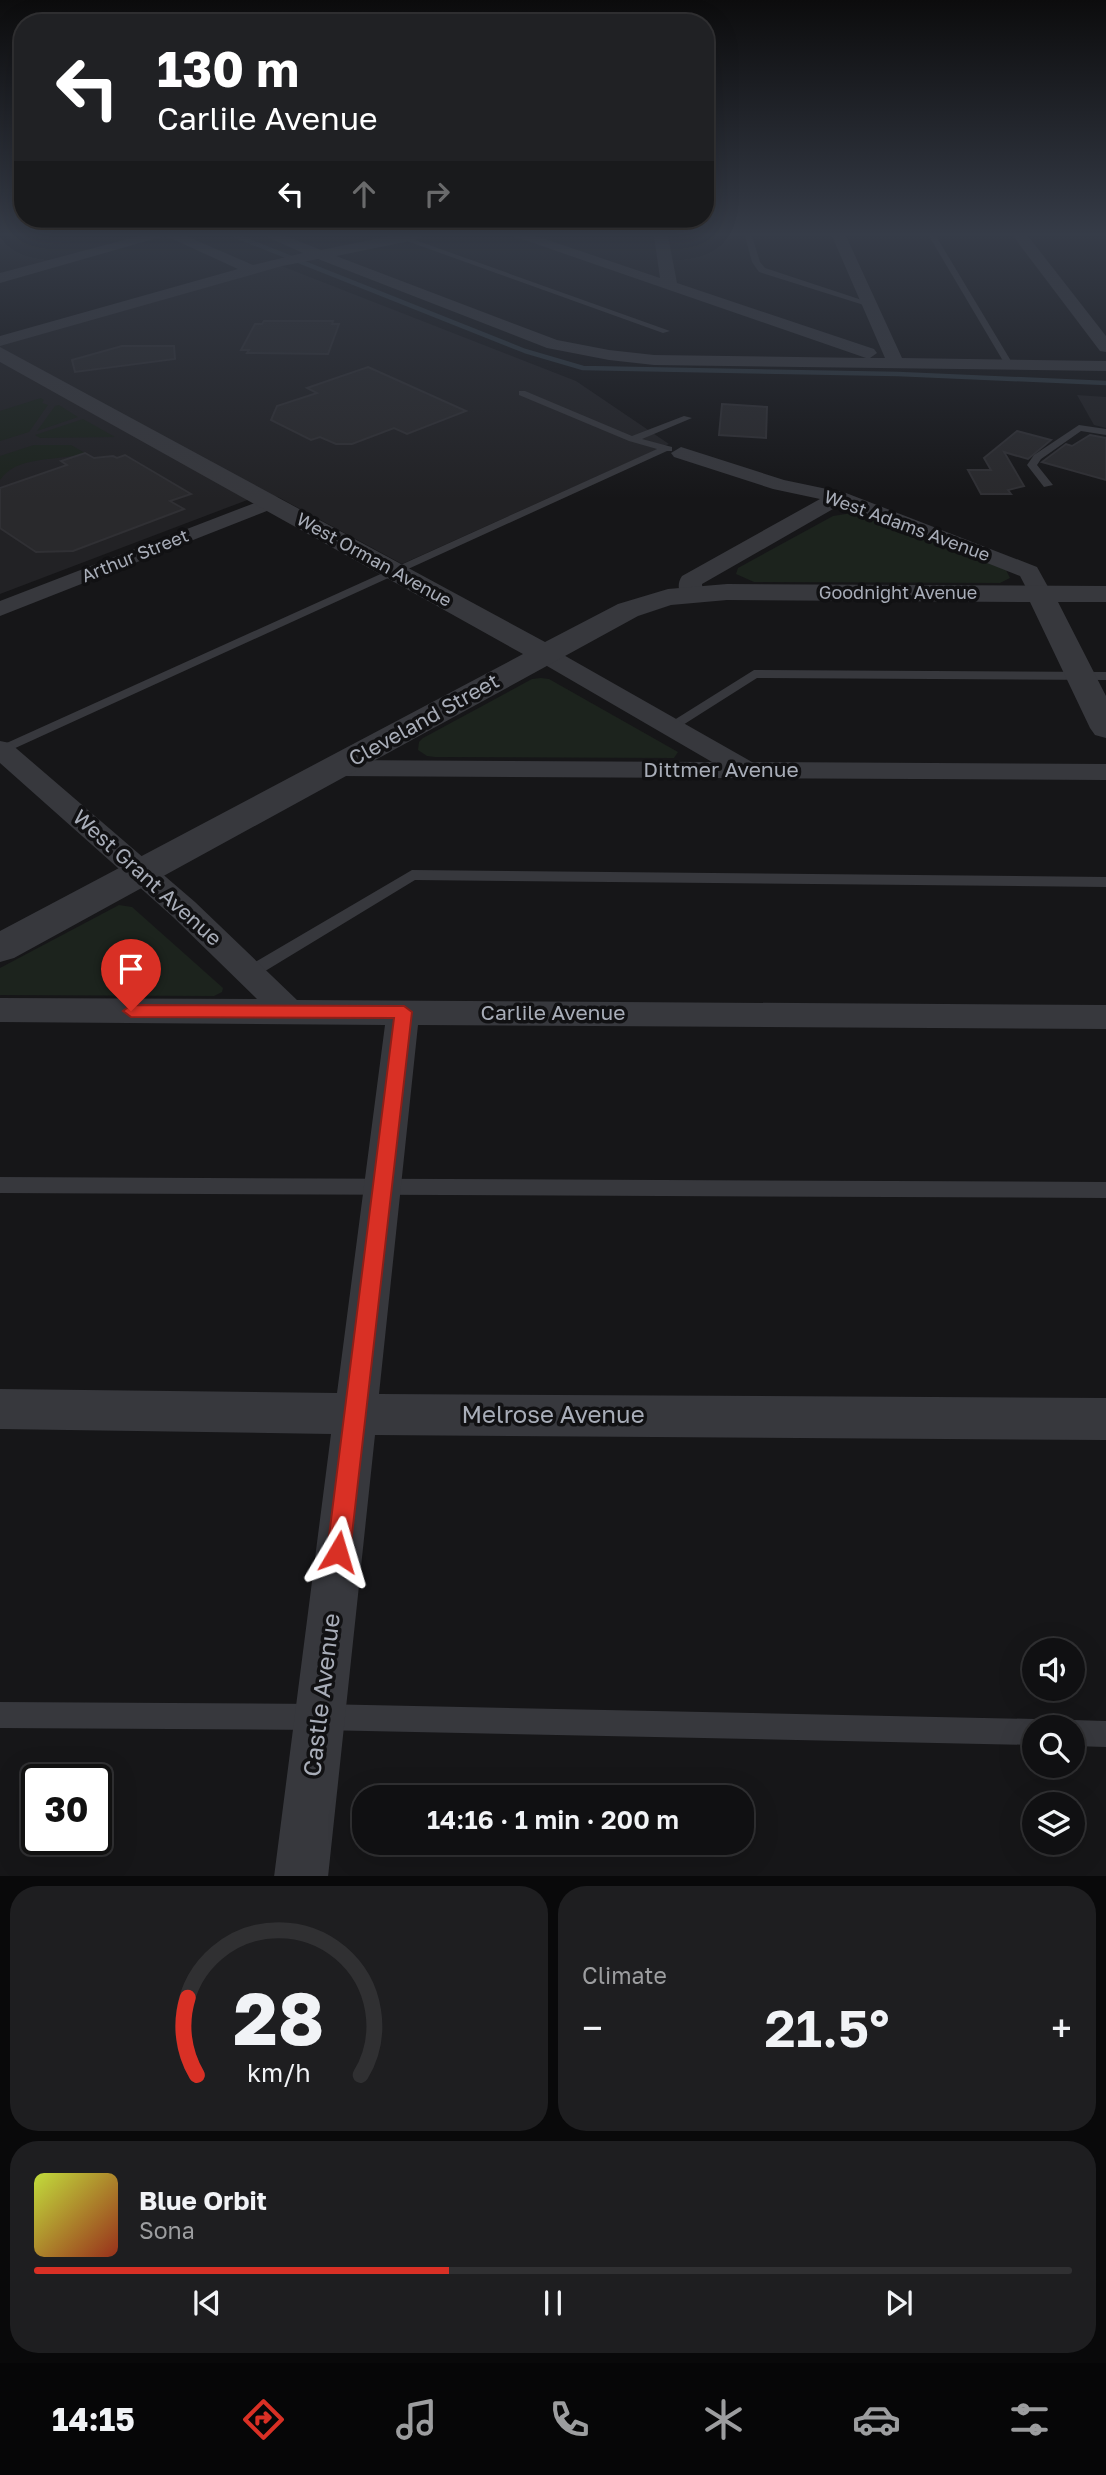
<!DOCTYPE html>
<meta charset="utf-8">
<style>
body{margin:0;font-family:"Golos Text",sans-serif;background:#1e1e20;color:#f1f3f6;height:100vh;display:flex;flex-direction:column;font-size:26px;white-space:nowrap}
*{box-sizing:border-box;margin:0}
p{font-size:23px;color:#9c9d9f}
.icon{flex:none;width:38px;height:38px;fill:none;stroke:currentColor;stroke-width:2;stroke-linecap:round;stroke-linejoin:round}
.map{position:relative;height:1876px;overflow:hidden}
.side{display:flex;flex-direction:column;gap:10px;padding:10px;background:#09090a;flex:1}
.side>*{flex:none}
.banner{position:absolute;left:14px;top:14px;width:700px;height:214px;border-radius:28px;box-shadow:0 7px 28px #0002,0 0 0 2px #303032;background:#202124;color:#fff;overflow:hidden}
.controls{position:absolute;left:1022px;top:1638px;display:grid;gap:14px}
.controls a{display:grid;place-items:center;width:63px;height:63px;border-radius:50%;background:#101012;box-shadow:0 7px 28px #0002,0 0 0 2px #303032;font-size:35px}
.speed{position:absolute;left:21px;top:1764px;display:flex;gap:14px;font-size:35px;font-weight:700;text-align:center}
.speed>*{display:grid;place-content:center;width:91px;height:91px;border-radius:50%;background:#101012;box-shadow:0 7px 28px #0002,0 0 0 2px #303032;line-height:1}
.speed .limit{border:4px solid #111;border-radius:10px;background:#fff;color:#111}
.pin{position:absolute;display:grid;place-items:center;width:60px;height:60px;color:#fff;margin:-72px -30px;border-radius:50% 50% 50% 0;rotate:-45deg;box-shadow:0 0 7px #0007}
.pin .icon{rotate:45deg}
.me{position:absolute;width:77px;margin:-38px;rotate:7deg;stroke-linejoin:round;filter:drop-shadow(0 0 5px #0008)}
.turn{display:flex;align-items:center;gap:24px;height:147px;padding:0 28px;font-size:32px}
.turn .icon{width:91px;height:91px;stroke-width:2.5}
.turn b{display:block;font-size:49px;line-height:60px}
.lanes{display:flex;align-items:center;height:66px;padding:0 28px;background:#0003;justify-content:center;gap:35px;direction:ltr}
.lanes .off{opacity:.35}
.big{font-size:52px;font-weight:600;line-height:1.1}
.side .widget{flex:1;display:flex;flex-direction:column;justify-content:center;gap:10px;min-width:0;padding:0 24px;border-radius:28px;background:#1e1e20}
.side .dial{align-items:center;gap:0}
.dial svg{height:182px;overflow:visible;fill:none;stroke:#303032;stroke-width:7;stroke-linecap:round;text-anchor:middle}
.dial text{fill:#f1f3f6;stroke:none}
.song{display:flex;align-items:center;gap:21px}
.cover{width:84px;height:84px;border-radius:10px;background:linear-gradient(135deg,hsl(70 70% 55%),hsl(10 70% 35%))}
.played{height:7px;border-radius:4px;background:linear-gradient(90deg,#d93025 40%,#303032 40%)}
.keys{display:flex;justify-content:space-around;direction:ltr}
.heat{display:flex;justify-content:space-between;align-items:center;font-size:38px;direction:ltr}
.side .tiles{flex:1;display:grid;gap:10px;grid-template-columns:1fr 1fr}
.widget:last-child{grid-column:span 2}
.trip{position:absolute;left:352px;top:1785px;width:402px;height:70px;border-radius:28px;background:#101012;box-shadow:0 7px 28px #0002,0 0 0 2px #303032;font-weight:600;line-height:70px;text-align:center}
.tabs{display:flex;height:112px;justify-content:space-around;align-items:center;background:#060607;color:#9c9d9f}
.tabs .icon{width:49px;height:49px}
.tabs .selected{color:#d93025}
.tabs b{font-size:32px;color:#f1f3f6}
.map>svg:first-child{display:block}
</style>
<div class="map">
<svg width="1106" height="1877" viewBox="0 0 1106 1877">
<rect width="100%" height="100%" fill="#161618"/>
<g fill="#222225">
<path d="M279 265 576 381 669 444 402 564 278 497 263 494 0 594V344Z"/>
<path d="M1077 395 1106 397V428L1094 425Z"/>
</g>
<g fill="#1c231d">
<path d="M41 398 44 400 42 403 48 405 29 432 0 441V411Z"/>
<path d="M59 405 78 417 37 431 55 406Z"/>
<path d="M83 419 115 437 40 438 35 435Z"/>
<path d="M34 445H71L85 453C58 462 18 454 0 480V456Z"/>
<path d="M852 513 863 514 1006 570 1010 578 1000 583 754 582 736 574 738 568 833 516Z"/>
<path d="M541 678 549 679 678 752 674 758 435 757 427 756 418 750 419 742 423 738 532 679Z"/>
<path d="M119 905 132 907 223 988 222 992 214 996 0 995V968Z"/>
</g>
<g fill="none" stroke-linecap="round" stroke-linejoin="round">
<path stroke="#2c353c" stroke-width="4.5" d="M236 236 525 351 583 368 898 374 1106 383"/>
</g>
<g fill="#29292c" stroke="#303034" stroke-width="2">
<path d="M264 321H333L332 324H339L328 354 247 353 249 350H241L255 324H262Z"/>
<path d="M122 346H174L175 359 75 372 72 360Z"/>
<path d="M368 367 466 411 407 434 394 428 352 444H336L320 437 311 440 271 420 277 406 317 393 307 388Z"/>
<path d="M722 404 767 407 766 438 719 435Z"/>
<path d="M1017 431 1051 440 1028 459 1004 452 1024 486 1008 490 1011 494H981L968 470H991L984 458Z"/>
<path d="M1090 435 1106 438V480L1042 462 1066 444 1072 446Z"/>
<path d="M85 453 94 458 113 456 117 458 125 455 191 494 170 501 184 509 73 551 36 552 0 528V488L67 465 61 461Z"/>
</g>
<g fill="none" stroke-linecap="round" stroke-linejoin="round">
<g fill="#37383d" fill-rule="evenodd">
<path d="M393 236H404L670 331 663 333Z"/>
<path d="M745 236H752L760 262 765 268 874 304 867 306 759 272 752 262Z"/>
<path d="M929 236H936L1014 366 1013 368 1006 366Z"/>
<path d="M519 391H525L632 436 684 416 692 418 642 439 672 447V451H667L0 755V746L657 449 629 441 519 395Z"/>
<path d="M1079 425 1106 429V435L1081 431 1041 459 1037 465 1053 485 1044 487 1027 465 1034 455Z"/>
<path d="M754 670 1106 672V680L757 678 675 730 670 731 663 727Z"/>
<path d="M412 870 1106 877V887L415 880 257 976H245L243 972 245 968Z"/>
<path d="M0 1177 1106 1182V1198L0 1193Z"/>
<path d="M0 1702 319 1704 1034 1719 1043 1723 1045 1727H1034V1745L319 1730 0 1728Z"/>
<path d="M1073 1720 1106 1721V1747L1073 1746V1727H1063Z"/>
</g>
<g fill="#37383d" fill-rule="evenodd">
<path d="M139 236H164L0 283V273Z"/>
<path d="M166 236H186L253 265 303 253 265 236H286L321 250 390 236H422L415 240 336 256 557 340 609 350 654 355 866 358 513 236H536L660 278 654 236H668L677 283 874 349 877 353 870 358H885L832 236H846L902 358 1106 361V371L654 365 609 360 547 348 318 259 282 266 0 346V336L238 269Z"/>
<path d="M1013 236H1028L1106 336V352L1100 351Z"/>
<path d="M681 447 784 480 846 493 1037 567 1052 594 1048 599H1032L1020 576 840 505 702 584 703 594 699 599H683C678 592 677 583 682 576L820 499 773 489 674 457 671 453Z"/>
<path d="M270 497 277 499 280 503 277 507 0 616V601Z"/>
<path d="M544 647 553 649 752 762 1106 764V780L337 776 327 774 323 768 327 762 337 760 712 762 535 659 532 654 535 649Z"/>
<path d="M0 741 10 743 195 902 297 1000 1106 1005V1029L418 1025 379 1394 1106 1398V1440L375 1435 328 1877H274L331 1434 0 1429V1389L337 1393 385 1025 0 1022V998L257 999 173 917 0 763Z"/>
</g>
<path fill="#37383d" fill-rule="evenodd" d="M0 347 545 642 618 604 668 589 727 584 1106 586V602H1058L1106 696V738L1095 735 1090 728 1030 602 727 600 671 605 638 616 14 958 0 962V931L523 654 0 362Z"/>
</g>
<linearGradient id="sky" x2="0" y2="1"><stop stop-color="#0c0c0d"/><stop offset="0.47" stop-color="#363c48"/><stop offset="1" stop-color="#363c48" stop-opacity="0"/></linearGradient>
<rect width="1106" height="499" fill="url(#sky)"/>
<path fill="#d93025" stroke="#8d1f18" stroke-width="2" d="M131 1005 404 1006 412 1012 350 1552 347 1560 338 1564 330 1560 327 1552 394 1018 131 1017 123 1011Z"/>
<g text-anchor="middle" stroke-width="7" stroke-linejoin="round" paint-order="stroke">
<g font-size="18" fill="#a8adb8" stroke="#111113">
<text transform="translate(907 526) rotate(20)" y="6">West Adams Avenue</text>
<text transform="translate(135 556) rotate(-22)" y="6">Arthur Street</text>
<text transform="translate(374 560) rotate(29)" y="6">West Orman Avenue</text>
<text x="898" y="599">Goodnight Avenue</text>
</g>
<g font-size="21" fill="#a8adb8" stroke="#111113">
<text transform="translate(424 720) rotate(-29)" y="7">Cleveland Street</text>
<text x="721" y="777">Dittmer Avenue</text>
<text transform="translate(147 878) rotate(42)" y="7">West Grant Avenue</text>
<text x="553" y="1020">Carlile Avenue</text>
</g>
<g font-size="24" fill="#a8adb8" stroke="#111113">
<text x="553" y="1423">Melrose Avenue</text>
<text transform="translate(322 1695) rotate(-83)" y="8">Castle Avenue</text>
</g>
</g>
</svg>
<div class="controls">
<a><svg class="icon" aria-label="sound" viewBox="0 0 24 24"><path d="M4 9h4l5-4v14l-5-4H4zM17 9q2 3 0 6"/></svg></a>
<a><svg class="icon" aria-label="search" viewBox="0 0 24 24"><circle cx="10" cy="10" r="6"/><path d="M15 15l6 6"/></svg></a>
<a><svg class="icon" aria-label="layers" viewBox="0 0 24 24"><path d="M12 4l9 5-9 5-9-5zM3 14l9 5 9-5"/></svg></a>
</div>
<div class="speed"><div class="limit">30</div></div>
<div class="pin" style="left:131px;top:1011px;background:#d93025"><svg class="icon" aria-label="arrive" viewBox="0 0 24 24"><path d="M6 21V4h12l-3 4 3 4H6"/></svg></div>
<svg class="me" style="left:338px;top:1552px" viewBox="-20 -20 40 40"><path d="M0-17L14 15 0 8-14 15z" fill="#d93025" stroke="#fff" stroke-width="4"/></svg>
<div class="trip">14:16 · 1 min · 200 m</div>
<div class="banner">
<div class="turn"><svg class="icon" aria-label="left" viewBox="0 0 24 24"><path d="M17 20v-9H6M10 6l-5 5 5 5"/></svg><div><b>130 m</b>Carlile Avenue</div></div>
<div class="lanes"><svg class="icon" aria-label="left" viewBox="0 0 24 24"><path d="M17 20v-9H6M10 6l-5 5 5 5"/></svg><svg class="icon off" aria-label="ahead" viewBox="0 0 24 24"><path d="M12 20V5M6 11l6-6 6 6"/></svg><svg class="icon off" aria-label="right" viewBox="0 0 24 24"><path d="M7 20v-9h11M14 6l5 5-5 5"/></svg></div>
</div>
</div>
<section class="side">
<div class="tiles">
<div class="widget dial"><svg viewBox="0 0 100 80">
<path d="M14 69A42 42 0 1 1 86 69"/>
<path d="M14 69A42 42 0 0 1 10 35" stroke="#d93025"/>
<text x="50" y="56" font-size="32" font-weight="700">28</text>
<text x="50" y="72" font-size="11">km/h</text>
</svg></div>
<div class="widget"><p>Climate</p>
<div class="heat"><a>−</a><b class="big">21.5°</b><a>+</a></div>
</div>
<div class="widget">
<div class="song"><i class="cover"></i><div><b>Blue Orbit</b><p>Sona</p></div></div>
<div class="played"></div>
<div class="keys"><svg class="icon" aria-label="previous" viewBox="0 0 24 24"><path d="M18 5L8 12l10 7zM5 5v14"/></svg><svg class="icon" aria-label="pause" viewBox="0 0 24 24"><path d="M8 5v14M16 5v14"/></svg><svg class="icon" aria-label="next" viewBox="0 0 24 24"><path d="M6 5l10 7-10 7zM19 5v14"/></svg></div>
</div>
</div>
</section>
<nav class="tabs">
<b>14:15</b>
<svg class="icon selected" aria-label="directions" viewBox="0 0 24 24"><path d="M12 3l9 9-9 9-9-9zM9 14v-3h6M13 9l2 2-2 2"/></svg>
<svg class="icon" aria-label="music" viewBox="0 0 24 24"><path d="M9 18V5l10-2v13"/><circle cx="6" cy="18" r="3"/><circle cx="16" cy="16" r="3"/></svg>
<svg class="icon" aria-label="phone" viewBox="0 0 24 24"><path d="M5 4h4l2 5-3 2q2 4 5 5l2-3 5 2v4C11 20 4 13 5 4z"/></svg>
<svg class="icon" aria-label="climate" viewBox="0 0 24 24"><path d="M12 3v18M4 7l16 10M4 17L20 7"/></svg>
<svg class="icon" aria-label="car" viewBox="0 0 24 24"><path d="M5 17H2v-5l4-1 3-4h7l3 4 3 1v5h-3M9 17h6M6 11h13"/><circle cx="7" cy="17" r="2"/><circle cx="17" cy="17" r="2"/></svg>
<svg class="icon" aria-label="filters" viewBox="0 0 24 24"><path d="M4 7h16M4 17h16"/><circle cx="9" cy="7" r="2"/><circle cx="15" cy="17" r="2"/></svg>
</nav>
